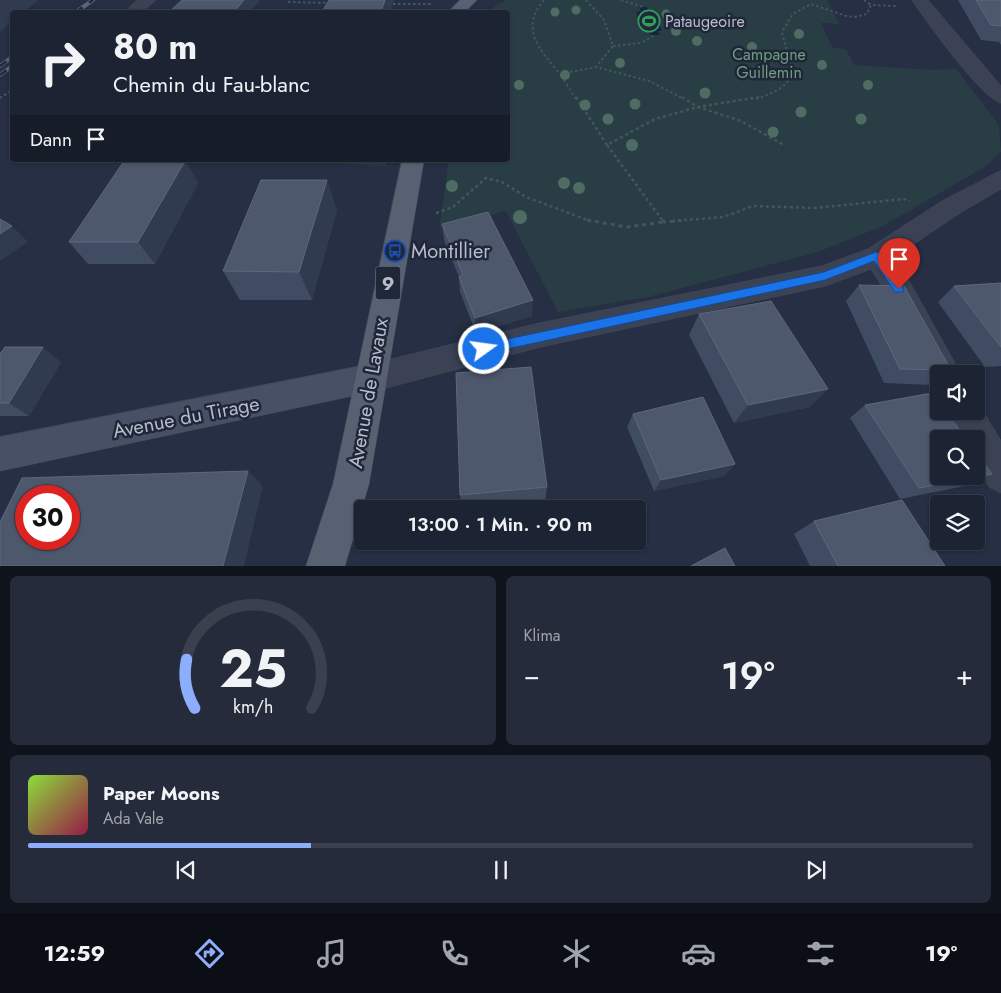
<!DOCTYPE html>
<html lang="de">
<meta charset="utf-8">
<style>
body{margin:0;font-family:Jost,sans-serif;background:#252b3a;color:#f1f3f6;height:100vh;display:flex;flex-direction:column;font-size:19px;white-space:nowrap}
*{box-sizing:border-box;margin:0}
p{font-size:16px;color:#a0a4ac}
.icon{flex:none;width:28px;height:28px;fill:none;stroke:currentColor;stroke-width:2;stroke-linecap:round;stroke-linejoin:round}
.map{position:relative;height:566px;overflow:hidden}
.side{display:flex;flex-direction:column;gap:10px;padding:10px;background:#0f131c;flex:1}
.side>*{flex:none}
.hud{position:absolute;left:10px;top:10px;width:500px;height:152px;border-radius:5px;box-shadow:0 1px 4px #0004,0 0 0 1px #3a404d;background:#1c2332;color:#f1f3f6;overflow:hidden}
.buttons{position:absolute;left:930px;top:365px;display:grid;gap:10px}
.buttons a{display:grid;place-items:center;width:55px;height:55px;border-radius:5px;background:#1c2332;box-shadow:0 1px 4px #0004,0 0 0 1px #3a404d;font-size:25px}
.speed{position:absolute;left:15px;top:485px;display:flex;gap:10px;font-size:25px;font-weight:700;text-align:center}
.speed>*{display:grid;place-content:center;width:65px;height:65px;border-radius:50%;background:#1c2332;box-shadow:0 1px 4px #0004,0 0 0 1px #3a404d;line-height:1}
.speed .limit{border:8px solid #d22;background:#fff;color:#111}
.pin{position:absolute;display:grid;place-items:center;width:42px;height:42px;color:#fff;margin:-51px -21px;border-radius:50% 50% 50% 0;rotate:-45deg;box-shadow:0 0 5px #0007}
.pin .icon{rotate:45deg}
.me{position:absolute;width:55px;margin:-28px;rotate:76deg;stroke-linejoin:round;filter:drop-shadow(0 0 4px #0008)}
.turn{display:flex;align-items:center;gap:18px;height:105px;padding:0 20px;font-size:22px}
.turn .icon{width:65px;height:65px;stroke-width:2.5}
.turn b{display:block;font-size:35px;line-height:42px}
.then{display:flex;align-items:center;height:48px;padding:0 20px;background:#0003;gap:10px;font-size:19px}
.big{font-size:38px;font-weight:600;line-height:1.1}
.side .widget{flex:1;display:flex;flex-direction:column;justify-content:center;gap:8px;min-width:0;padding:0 18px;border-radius:8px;background:#252b3a}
.side .dial{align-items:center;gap:0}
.dial svg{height:130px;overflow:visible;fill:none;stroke:#3a404d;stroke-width:7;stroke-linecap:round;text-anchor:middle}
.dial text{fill:#f1f3f6;stroke:none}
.song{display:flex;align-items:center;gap:15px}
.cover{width:60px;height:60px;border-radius:8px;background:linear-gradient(135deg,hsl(90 70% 55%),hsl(340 70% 35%))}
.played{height:5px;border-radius:2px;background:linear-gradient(90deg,#8daefc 30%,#3a404d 30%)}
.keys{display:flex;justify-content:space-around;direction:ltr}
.heat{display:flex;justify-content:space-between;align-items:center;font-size:28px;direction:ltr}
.side .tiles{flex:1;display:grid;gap:10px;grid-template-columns:1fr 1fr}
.widget:last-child{grid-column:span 2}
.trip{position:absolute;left:354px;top:500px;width:292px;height:50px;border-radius:5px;background:#1c2332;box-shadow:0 1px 4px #0004,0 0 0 1px #3a404d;font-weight:600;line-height:50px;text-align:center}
.tabs{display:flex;height:80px;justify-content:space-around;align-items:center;background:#0b0e14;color:#a0a4ac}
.tabs .icon{width:35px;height:35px}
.tabs .selected{color:#8daefc}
.tabs b{font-size:22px;color:#f1f3f6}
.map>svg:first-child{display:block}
</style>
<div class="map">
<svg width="1001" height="566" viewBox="0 0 1001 566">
<rect width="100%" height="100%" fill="#262f43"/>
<g fill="#283e44">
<path d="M506 0H827L839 24 821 23 833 48 846 49 854 65 931 70 956 69 999 125 1001 152 986 166 883 226 818 252 648 297 558 312 506 211 439 228 449 160H508V12H490L495 6Z"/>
<path d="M278 160H387L386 166Z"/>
</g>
<path fill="#182542" d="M639 7H647L649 12H654L662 31H658L660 35H650L648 31 644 32 636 12 641 11Z"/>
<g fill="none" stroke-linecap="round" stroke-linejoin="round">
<g stroke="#444b5c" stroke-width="1">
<g id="street">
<path d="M138 0H156L143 11H131L129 8Z"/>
<path d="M912 0H928L1001 86V103C981 98 926 21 912 0Z"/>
<path d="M1001 171V189L960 213 893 258 909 281 961 374H939V385L935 384 889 297 871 269 825 286 540 347 371 392 360 388 355 378 360 368 371 364 540 323 822 266 868 249 942 201Z"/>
<path d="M976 400 1001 441V493L989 487 976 464V439H963L950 411H976Z"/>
</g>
</g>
<g stroke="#444b5c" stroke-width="1">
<path id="secondary" d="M371 364 382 368 387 378 382 388 371 392 0 471V437Z"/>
</g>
<g stroke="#444b5c" stroke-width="1">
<g id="primary">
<path d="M460 0H477L465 12H448Z"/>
<path d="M402 160H424L369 484 345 566H306L333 484Z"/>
</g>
</g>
<g stroke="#41575c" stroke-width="2" stroke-dasharray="2.5 2.5" stroke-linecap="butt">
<path d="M544 0C519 29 540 50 560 74"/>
<path d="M586 0 604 20 613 46 596 67 649 81 684 99"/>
<path d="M621 0 643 7"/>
<path d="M864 0 871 5"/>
<path d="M288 2 332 3"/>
<path d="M388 4H432"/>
<path d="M613 46 641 43 655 35"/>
<path d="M0 98 12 90"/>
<path d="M576 99 560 74 596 67"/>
<path d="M756 99C805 82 791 72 782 32L793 14 811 4 846 16 855 17 867 14 871 5 896 6"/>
</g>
<g stroke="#41575c" stroke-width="2.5" stroke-dasharray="3 3" stroke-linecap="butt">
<path d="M576 97 607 145 655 119 698 107 741 121 784 145"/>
<path d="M682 97 698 107 759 97"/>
<path d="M607 145 663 221"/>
<path d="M436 213 453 207 486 178 502 182 526 197 590 221"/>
<path d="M672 221 724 217 753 206 814 208 904 199 910 201"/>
</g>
<g stroke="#41575c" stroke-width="3" stroke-dasharray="4 4" stroke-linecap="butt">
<path d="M587 220 627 227 664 222"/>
<path d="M663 220 664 222 687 220"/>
</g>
<use href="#street" fill="#3a4253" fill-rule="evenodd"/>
<use href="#secondary" fill="#485066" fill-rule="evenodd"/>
<use href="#primary" fill="#586172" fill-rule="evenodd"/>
<g stroke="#5c667a" stroke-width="4">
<g id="rail">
<path d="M76 12 93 0"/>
<path d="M0 66 12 57"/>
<path d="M0 75 12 66"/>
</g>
</g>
<use href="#rail" stroke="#1f2738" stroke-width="2.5" stroke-dasharray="8" stroke-linecap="butt"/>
</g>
<g fill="#4e6c63">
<circle cx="576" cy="10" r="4.5"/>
<circle cx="555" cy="12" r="4.5"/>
<circle cx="666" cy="14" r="4.5"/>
<circle cx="676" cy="31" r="5"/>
<circle cx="799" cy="34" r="5"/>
<circle cx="697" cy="41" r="5"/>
<circle cx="752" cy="47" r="5"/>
<circle cx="620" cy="63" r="5"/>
<circle cx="822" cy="65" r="5"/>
<circle cx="565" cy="75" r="5"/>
<circle cx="519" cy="85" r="5"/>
<circle cx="868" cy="85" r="5"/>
<circle cx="705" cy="93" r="5.5"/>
<circle cx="635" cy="104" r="5.5"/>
<circle cx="585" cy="105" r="5.5"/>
<circle cx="801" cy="112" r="5.5"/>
<circle cx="608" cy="119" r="5.5"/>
<circle cx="861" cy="119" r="5.5"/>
<circle cx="773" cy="132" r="5.5"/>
<circle cx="632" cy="145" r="6"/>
<circle cx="564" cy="183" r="6"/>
<circle cx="452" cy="186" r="6"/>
<circle cx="579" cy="188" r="6"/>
<circle cx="520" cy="217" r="7"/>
</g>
<g fill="#404c61">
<path d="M958 0H1001V45L999 42 981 40Z"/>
<path d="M185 161 198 183 155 264H88L69 242Z"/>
<path d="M337 210 312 300H240L223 271Z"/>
<path d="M442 224 532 316 476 333 460 292 459 277 444 240Z"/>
<path d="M1001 283V366L985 367 938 302 954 286Z"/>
<path d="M859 285 951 370 947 374H939V380L933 385 884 383 846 301Z"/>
<path d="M699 314 810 407 734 423 689 335Z"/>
<path d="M0 354 61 362 29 416H0Z"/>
<path d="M865 405 992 474 970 485 900 499 850 418Z"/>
<path d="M633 414 735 464 724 476 654 491 627 427Z"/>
<path d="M547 487 545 502 463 509 460 495Z"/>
<path d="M814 521 945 566H810L794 534Z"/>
</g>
<g fill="#303b50">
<path d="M0 0H39L23 12H12V21L0 32Z"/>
<path d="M244 0H260L250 12H234Z"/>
<path d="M385 0H394L390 12H381Z"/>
<path d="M185 161 198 183 155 264 138 242Z"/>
<path d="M327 180 337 210 312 300 299 272Z"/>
<path d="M12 226 28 242 0 261V234Z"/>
<path d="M533 300 532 316 476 333 475 318Z"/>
<path d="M43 347 61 362 29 416 9 403Z"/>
<path d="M828 389 810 407 734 423 748 405Z"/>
<path d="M735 464 724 476 654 491 661 480Z"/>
<path d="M248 471 263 486 244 566H223Z"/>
</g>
<g fill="#4d586d" stroke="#5d687c" fill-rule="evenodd">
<path d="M182 0H244L234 12H169Z"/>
<path d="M329 0H385L381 12H322Z"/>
<path d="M976 0H1001V26L991 25Z"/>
<path d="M124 161H185L138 242H69Z"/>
<path d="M261 180H327L299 272 223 271Z"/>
<path d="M488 212 533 300 475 318 459 277 463 275 442 224Z"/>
<path d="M0 219 12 226 0 234Z"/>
<path d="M1001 283V347L954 286Z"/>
<path d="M859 285 904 286 951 370 900 369Z"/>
<path d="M771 301 828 389 748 405 699 314Z"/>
<path d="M5 347H43L9 403H0V354Z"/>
<path d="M531 367 547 487 460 495 456 373Z"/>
<path d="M932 393 939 402V411H946L966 439H939V476H976V452L992 474 919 488 865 405Z"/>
<path d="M703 397 735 464 661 480 633 414Z"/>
<path d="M248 471 223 566H0V522L22 478ZM26 496H69V539H26Z"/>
<path d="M902 500 945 566H838L814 521Z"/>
<path d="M725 548 735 566H691Z"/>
</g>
<path fill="#1a73e8" stroke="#114b97" d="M876 252 880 253 903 286V292H895L874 261 825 280 484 354 478 349 484 344 824 272Z"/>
<defs>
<g id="stadium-ring" transform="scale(1.125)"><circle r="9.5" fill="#1f2738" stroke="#2e9e5b" stroke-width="1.5"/><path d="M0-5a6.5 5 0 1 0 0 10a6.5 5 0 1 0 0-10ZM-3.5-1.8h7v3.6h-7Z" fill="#2e9e5b"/></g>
<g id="bus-ring" transform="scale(1.125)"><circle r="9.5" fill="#1f2738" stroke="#1a4fb4" stroke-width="1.5"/><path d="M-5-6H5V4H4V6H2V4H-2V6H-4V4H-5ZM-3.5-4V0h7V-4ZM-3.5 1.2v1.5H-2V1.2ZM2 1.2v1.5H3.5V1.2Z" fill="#1a4fb4"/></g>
</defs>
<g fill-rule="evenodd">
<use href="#stadium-ring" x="649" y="21"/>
<use href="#bus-ring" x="395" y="251"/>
</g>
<g text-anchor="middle" stroke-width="5" stroke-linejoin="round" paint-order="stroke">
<g font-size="16" fill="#b7bdcc" stroke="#1f2738" text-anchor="start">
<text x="665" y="27">Pataugeoire</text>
</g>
<g font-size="16" fill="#6e9e7d" stroke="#1f2738">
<text x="769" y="60">Campagne<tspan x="769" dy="18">Guillemin</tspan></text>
</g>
<rect fill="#1f2738" stroke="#8990a0" stroke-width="1" x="375.5" y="266.5" width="25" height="33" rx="4"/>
<g font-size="19" font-weight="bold" fill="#b7bdcc">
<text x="388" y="290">9</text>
</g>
<g font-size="20" fill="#b7bdcc" stroke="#1f2738" text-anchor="start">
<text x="411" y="258">Montillier</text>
</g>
<g font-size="20" fill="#b7bdcc" stroke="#1f2738">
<text transform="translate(368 393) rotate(-80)" y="7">Avenue de Lavaux</text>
<text transform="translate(186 417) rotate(-11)" y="7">Avenue du Tirage</text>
</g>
</g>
</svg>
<div class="buttons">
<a><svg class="icon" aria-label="sound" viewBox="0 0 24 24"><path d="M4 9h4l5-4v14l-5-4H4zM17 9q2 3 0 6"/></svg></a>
<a><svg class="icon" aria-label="search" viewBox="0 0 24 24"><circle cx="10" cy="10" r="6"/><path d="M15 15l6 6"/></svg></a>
<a><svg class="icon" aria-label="layers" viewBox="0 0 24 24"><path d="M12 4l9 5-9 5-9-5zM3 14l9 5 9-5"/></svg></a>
</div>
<div class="speed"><div class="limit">30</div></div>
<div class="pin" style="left:899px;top:289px;background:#d93025"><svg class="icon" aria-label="arrive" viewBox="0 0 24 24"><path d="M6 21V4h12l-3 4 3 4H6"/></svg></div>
<svg class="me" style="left:484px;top:349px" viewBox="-20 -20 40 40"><circle r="17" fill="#1a73e8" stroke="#fff" stroke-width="3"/><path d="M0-11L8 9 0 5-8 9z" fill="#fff"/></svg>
<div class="trip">13:00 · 1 Min. · 90 m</div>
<div class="hud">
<div class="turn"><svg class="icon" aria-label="right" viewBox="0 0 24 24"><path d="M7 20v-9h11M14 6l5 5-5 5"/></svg><div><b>80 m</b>Chemin du Fau-blanc</div></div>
<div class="then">Dann<svg class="icon" aria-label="arrive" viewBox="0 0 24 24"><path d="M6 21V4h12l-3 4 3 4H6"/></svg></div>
</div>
</div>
<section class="side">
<div class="tiles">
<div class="widget dial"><svg viewBox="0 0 100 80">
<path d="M14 69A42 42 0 1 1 86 69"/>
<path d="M14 69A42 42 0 0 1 9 39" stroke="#8daefc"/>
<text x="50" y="56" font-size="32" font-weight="700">25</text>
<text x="50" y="72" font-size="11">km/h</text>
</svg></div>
<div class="widget"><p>Klima</p>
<div class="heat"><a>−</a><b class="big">19°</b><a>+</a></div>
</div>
<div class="widget">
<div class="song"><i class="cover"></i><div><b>Paper Moons</b><p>Ada Vale</p></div></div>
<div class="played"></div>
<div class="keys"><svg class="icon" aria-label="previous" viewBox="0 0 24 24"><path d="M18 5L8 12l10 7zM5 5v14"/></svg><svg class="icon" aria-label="pause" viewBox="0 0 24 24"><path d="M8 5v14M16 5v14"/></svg><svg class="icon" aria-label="next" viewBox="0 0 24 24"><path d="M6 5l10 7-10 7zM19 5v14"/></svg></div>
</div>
</div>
</section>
<nav class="tabs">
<b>12:59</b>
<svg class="icon selected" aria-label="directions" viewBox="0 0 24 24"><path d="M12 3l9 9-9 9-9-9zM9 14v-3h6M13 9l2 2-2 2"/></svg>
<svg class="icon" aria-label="music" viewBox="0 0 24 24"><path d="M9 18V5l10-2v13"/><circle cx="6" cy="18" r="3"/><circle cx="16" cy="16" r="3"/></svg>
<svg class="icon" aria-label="phone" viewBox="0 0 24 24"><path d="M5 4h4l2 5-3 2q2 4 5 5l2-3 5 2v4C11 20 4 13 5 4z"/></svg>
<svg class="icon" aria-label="climate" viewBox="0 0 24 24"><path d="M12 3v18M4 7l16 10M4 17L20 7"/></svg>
<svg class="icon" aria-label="car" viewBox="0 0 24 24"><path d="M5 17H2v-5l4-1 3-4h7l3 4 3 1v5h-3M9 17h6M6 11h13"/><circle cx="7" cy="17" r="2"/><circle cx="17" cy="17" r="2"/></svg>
<svg class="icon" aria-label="filters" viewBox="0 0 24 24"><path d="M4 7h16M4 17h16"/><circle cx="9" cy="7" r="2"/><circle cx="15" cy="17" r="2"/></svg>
<b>19°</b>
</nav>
